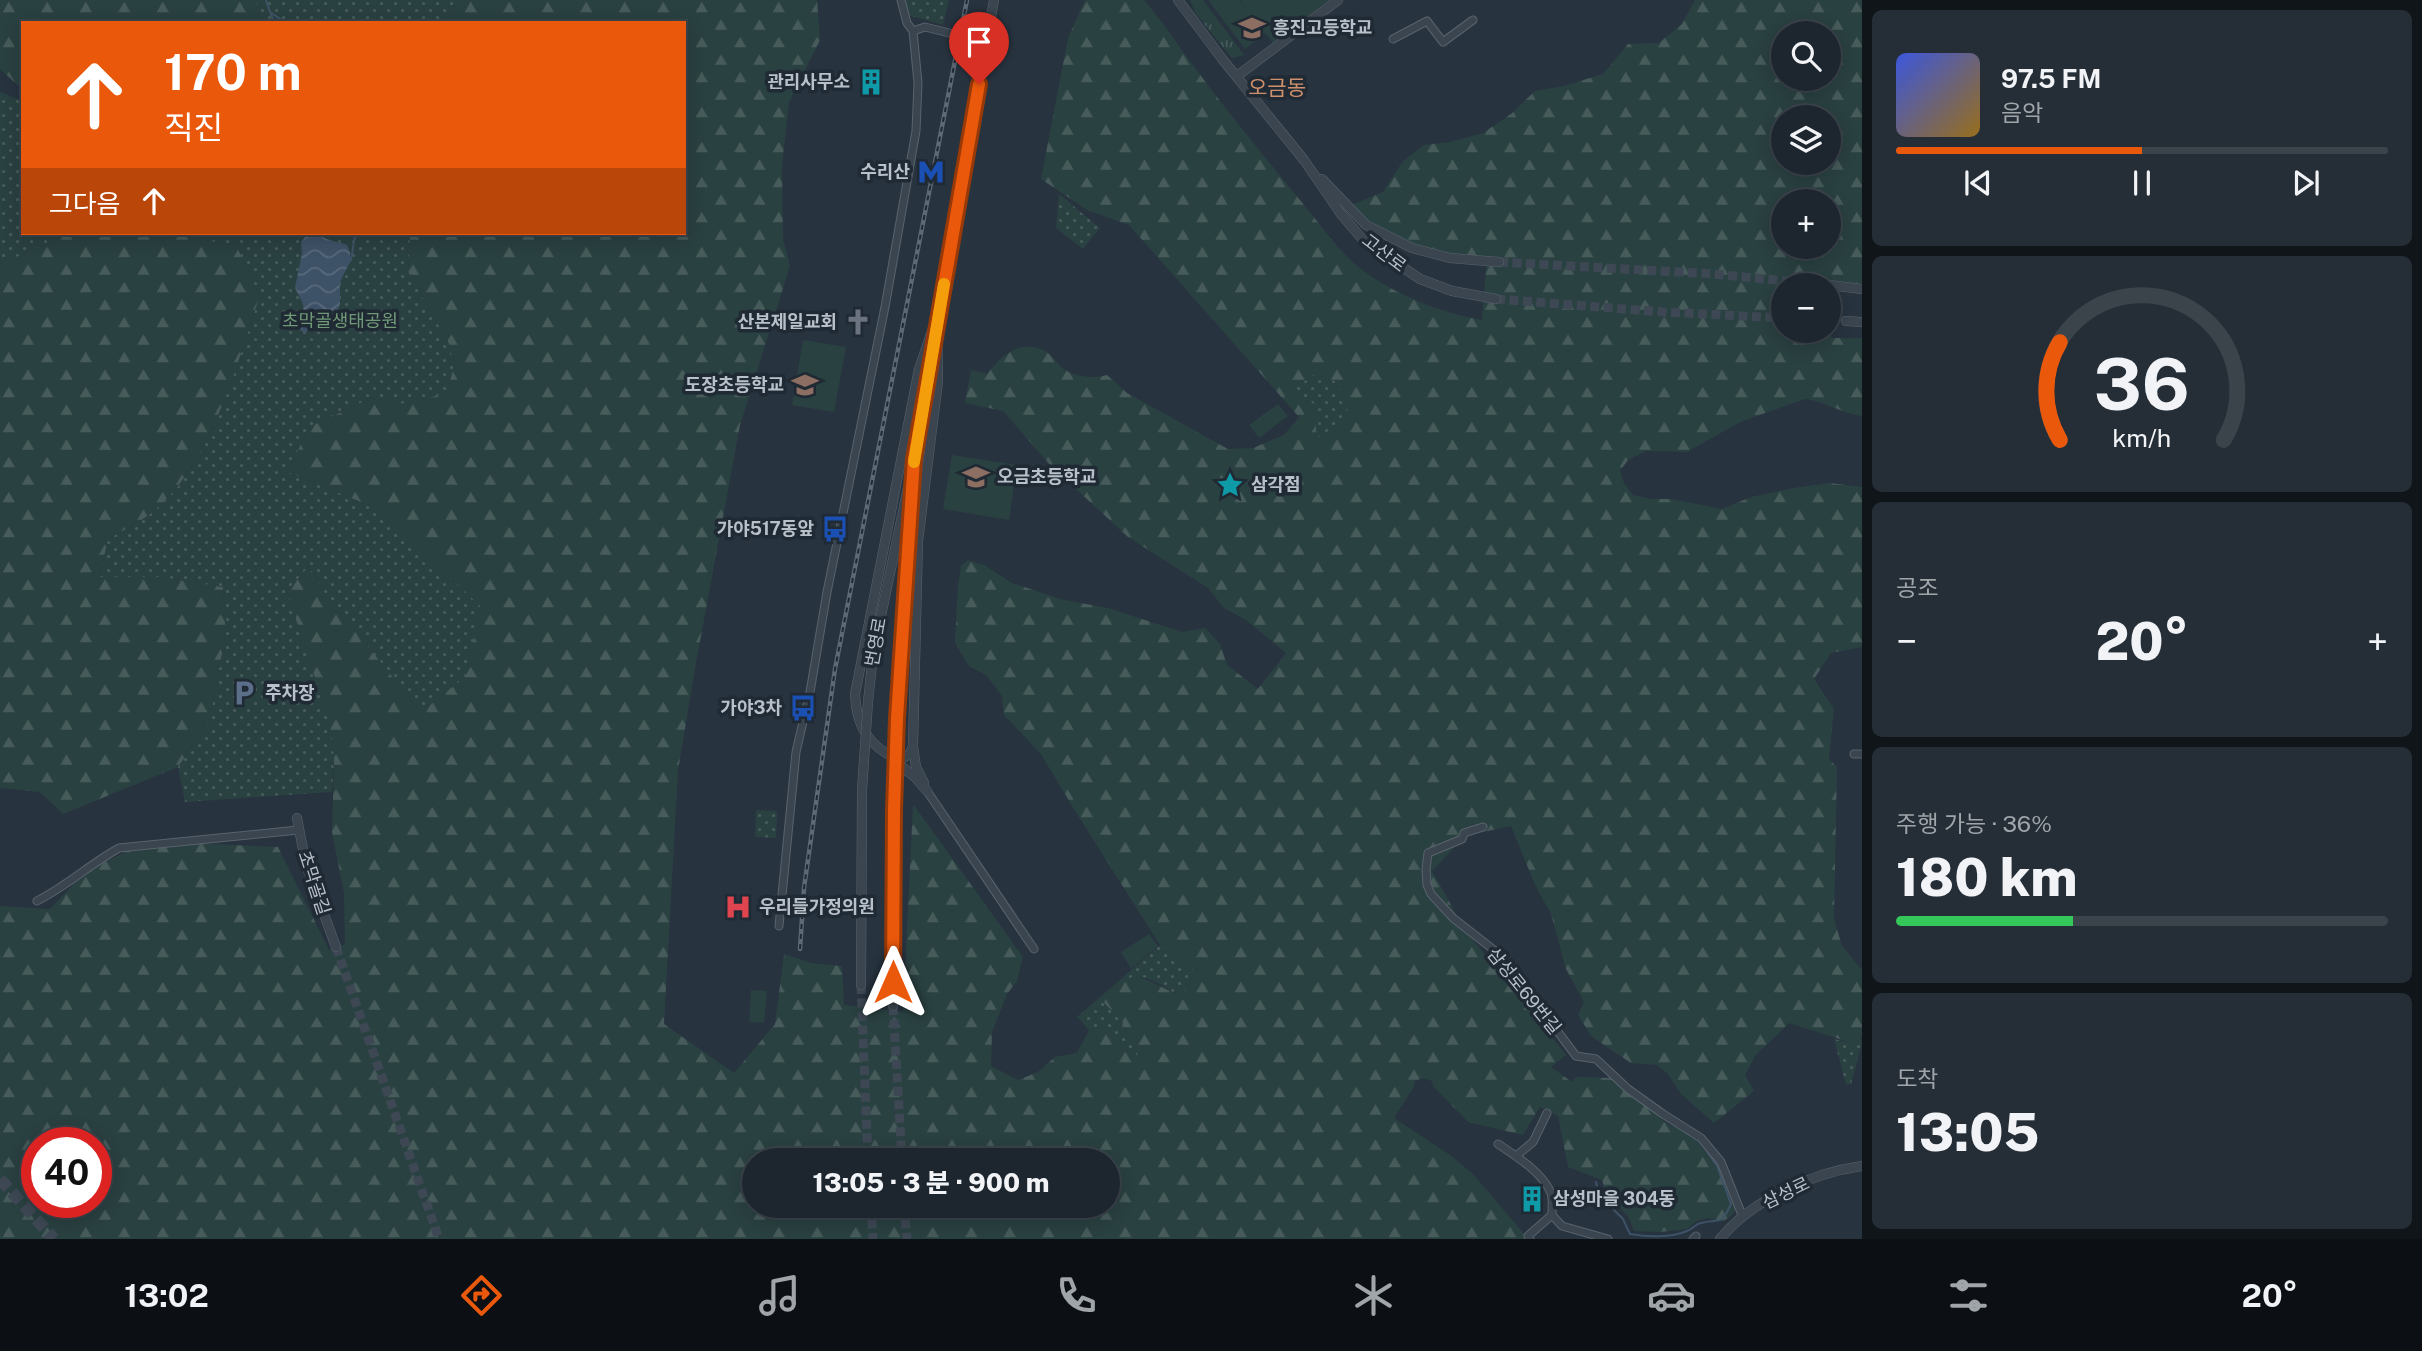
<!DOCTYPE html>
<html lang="ko">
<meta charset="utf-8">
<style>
body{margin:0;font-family:"Public Sans","Noto Sans KR",sans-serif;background:#252e37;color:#f1f3f6;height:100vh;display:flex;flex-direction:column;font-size:26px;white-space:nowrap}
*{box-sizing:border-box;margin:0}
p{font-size:23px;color:#a0a5aa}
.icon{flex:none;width:38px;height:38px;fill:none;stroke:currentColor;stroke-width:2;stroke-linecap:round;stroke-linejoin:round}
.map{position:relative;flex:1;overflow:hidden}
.sheet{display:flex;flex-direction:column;gap:10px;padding:10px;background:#10151a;width:560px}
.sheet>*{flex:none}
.top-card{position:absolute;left:21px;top:21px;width:665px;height:214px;border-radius:0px;box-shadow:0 4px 18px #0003,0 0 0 2px #3b434b;background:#ea580c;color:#fff;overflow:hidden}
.controls{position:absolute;left:1771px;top:21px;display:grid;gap:14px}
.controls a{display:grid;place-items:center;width:70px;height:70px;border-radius:50%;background:#1d262f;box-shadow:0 4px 18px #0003,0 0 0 2px #3b434b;font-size:35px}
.speed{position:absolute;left:21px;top:1127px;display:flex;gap:14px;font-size:35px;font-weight:700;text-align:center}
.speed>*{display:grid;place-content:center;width:91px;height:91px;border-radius:50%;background:#1d262f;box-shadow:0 4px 18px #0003,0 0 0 2px #3b434b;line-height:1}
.speed .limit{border:10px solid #d22;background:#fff;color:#111}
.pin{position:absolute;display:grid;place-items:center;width:60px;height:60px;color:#fff;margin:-72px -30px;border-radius:50% 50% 50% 0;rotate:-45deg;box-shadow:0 0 7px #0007}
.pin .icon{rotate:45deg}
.me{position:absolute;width:77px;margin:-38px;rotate:0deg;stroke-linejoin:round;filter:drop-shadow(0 0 5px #0008)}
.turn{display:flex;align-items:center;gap:24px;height:147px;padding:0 28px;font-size:32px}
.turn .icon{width:91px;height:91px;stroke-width:2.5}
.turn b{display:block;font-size:49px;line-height:60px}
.then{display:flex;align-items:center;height:66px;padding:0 28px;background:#0003;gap:14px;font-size:26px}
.big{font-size:52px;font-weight:800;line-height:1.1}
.sheet .widget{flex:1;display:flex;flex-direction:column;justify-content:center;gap:10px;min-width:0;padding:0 24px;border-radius:10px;background:#252e37}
.sheet .dial{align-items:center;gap:0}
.dial svg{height:182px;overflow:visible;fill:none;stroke:#3b434b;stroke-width:7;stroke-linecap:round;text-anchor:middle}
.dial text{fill:#f1f3f6;stroke:none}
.song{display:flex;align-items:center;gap:21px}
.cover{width:84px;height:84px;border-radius:10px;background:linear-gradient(135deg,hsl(230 70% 55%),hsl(40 70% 35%))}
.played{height:7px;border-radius:4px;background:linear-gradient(90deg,#ea580c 50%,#3b434b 50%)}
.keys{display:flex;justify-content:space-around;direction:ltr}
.heat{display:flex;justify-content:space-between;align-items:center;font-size:38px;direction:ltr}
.charge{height:10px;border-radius:5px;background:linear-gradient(90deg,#34c759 36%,#3b434b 0)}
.trip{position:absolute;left:742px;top:1148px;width:378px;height:70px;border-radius:35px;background:#1d262f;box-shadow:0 4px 18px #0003,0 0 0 2px #3b434b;font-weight:800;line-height:70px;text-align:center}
.dock{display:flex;height:112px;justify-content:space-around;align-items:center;background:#0c0f13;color:#a0a5aa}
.dock .icon{width:49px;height:49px}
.dock .active{color:#ea580c}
.dock b{font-size:32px;color:#f1f3f6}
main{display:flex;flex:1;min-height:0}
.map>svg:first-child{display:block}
</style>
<main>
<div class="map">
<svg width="1862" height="1239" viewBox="0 0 1862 1239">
<defs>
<pattern id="grass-tufts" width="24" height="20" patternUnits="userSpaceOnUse" patternTransform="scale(1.75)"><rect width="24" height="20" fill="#2a4141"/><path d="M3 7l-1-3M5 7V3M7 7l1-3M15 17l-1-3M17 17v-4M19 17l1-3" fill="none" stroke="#475b5b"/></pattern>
<pattern id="forest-firs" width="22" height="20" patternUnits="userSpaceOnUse" patternTransform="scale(1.75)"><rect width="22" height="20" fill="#2a4141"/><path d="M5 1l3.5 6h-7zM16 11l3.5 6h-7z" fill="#475b5b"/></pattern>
<pattern id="park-dots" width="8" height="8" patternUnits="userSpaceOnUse" patternTransform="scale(1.75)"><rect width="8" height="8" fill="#2a4141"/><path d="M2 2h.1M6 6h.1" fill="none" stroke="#475b5b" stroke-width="1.8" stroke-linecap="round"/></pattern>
<pattern id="water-waves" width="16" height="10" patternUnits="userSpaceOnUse" patternTransform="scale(1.75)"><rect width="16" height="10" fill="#3e5267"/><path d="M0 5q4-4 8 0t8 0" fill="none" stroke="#58697b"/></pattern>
</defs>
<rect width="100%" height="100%" fill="#27333f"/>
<path fill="url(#grass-tufts)" d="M1190 0H1203L1244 55 1232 58 1196 14Z"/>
<g fill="url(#forest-firs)" fill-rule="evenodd">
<path d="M0 0H256L260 23H23V90L0 69Z"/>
<path d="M458 0H817L820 40 789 102 782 165 783 238 790 266 740 425 694 674 678 771 664 1024 734 1073 775 1024 784 954 811 963 842 966 844 1005 903 1012 913 804 1023 957 1017 981 1007 994 992 1032 991 1066 1018 1080 1038 1072 1055 1057 1077 1053 1089 1030 1100 1026 1123 1051 1139 1057 1121 1020 1099 998 1125 979 1137 975 1178 995 1185 992 1193 970 1160 945 1077 814 1041 754 1004 715 1002 696 986 675 969 666 955 643 958 585 961 566 968 560 984 565 1012 583 1064 600 1108 608 1182 632 1205 628 1220 644 1227 665 1258 689 1286 653 1246 620 1224 608 1208 588 1128 537 1051 466 1003 411 965 403 971 370 987 374C1001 356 1019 339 1043 350 1052 354 1057 364 1064 369 1074 377 1094 379 1107 375L1127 393 1228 449 1253 448 1284 435 1299 417 1129 225 1087 210 1041 179 1068 38 1085 0H1144C1163 22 1178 45 1195 68 1230 115 1267 160 1304 205 1323 228 1341 255 1365 272 1400 297 1440 312 1482 320L1487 258C1465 258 1420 250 1400 241 1383 233 1365 218 1352 205L1383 192 1403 161 1424 145 1450 142 1483 133 1511 114 1535 91 1564 86 1603 74 1628 44 1659 43 1682 24 1695 0H1862V284L1838 283 1820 279 1819 285H1783V331H1829L1832 338H1862V416C1842 414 1825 401 1805 399L1740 422 1687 452 1646 451 1628 460 1620 471 1624 483 1633 495 1652 499H1671L1722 509 1751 497 1794 488 1830 483 1862 487V647L1831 653 1814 679 1834 709 1829 759 1837 767 1834 919 1842 946 1862 970V1036L1852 1043 1789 1023 1755 1056 1745 1075 1754 1091 1714 1123 1681 1094 1668 1074 1657 1065 1631 1063 1592 1037 1578 1015 1584 1002 1566 969 1551 914 1536 887 1511 826 1465 836 1432 871 1465 930 1566 1055 1551 1067 1572 1082 1576 1077 1612 1078 1666 1123 1693 1136 1722 1171 1736 1204 1734 1213 1723 1222 1709 1218 1696 1221 1687 1229 1660 1232 1634 1231 1628 1216 1607 1196 1602 1180 1568 1167 1558 1116 1540 1107 1523 1135 1468 1122 1433 1086 1432 1081 1423 1078 1415 1081 1413 1088 1394 1118 1450 1155 1473 1174 1525 1235 1524 1239H0V906L50 909 86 871 138 846 189 843 278 847 329 950 345 945 344 893 332 832 334 760 318 692 287 591 309 566 324 592 421 712 378 509 287 472 309 427 371 398 406 404 449 344 408 272 410 236 423 233 457 235 459 233H684V23H447L450 12ZM1783 33H1829V79H1783ZM1783 117H1829V163H1783ZM1783 201H1829V247H1783ZM37 1143H96V1202H37ZM754 1160H1108V1206H754Z"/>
<path d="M71 233H175L237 247 260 296C236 366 211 467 150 514 138 524 122 531 108 539L100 576 162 577 223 587 226 632 209 723 188 754 178 767 63 814 40 792 0 788V264Z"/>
</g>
<g fill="url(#park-dots)">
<path d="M256 0H458L450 12 446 23H260Z"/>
<path d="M904 0H949L943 25 908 15Z"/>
<path d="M0 92 23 101V233H71L0 264Z"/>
<path d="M1059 194 1100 228 1083 249 1056 228Z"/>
<path d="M175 233H423L410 236 408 272 449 344 454 366 447 393 406 404 371 398 309 427 287 472 378 509 481 607 465 677 421 712 324 592 309 566 287 591 330 724 334 760 332 792 185 802 178 767 209 723 226 632 223 587 162 577H100L108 539C122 531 138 524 150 514 211 468 236 366 260 296L237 247Z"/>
<path d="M1315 374 1337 382 1350 418 1317 438 1313 403 1290 391Z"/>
<path d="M756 810 777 811 776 838 755 837Z"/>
<path d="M1160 945 1193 970 1185 992 1178 995C1136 971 1138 969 1099 998L1121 1020 1139 1057C1122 1055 1112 1039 1100 1026L1089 1030 1077 1017Z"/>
<path d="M1860 1035 1862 1043 1851 1084 1846 1085 1834 1039 1851 1043Z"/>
</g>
<g fill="#2a4141">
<path d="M1208 0H1239L1245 8 1240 0H1329L1273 43 1265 33 1245 49Z"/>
<path d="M803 340 846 347 834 412 792 405Z"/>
<path d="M1278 404 1288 416 1259 438 1249 425Z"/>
<path d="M952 455 1017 465 1009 520 943 509Z"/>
<path d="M1149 934 1158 946 1131 969 1121 952Z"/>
<path d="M751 990 767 991 764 1023 749 1022Z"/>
</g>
<path fill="url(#water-waves)" d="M309 233C321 233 321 238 330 240 336 242 340 242 347 245L350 253V262L340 282V305L334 318 317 323 305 333 300 330 297 323C309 309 302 302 295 288L302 253 301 242Z"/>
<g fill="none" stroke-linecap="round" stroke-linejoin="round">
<g stroke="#3e5267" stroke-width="2">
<path d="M266 0 270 12 286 23"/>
<path d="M271 14 274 23"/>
<path d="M350 262C354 252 352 241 357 233"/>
<path d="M1596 1182 1599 1195 1623 1219 1630 1234C1647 1237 1671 1238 1687 1231 1693 1229 1695 1224 1701 1223 1721 1218 1721 1226 1731 1204L1717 1166 1706 1150"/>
</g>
<g stroke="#3d4854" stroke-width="9" stroke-dasharray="9 4.5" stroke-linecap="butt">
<path d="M1499 262 1713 274 1827 285"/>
<path d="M1496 299 1663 312 1783 318"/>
<path d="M1829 320 1846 321"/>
<path d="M336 947 439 1239"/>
<path d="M861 985 868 1160"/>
<path d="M893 1006 902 1160"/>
<path d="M871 1206 873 1239"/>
<path d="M904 1206 907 1239"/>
</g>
<path stroke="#3d4854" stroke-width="12" stroke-dasharray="12 6" stroke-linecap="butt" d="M0 1179 54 1239"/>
<g stroke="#59636d" stroke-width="9">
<g id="minor">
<path d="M913 31 925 27 986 42"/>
<path d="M1393 39 1427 21 1443 42 1473 20"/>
<path d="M1854 754H1862"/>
<path d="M927 791 1034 949"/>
<path d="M1483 827 1464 833 1462 839 1428 853 1426 869 1427 885 1431 894 1453 918 1499 954 1505 972 1520 981 1576 1056 1596 1059 1628 1089 1663 1114 1701 1138 1721 1162 1742 1215"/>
<path d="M37 901C67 886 90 864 119 848L298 830"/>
<path d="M779 926 796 752 810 692 827 592 885 307 916 131 918 83 913 31 907 23 901 0"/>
<path d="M1498 1144C1516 1156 1542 1172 1551 1193 1553 1199 1552 1208 1552 1215L1528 1236 1530 1239"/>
<path d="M1516 1156 1533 1142 1547 1113"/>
<path d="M1552 1215 1562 1226 1608 1239"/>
<path d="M1693 1239 1696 1236"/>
</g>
</g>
<g stroke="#59636d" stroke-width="10">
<g id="tertiary">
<path d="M1178 0 1223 60 1304 160 1341 214 1363 240 1420 279 1452 291 1496 299"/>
<path d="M1237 76 1338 0"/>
<path d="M1322 179 1366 225 1412 248 1450 258 1499 262"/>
<path d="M1829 285 1862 289"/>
<path d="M937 316 938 381 918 541 913 746 910 754 899 760C869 747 856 726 855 694L919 369Z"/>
<path d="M1846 321 1862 322"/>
<path d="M937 322 994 0"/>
<path d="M868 702 873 654 914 459 933 342"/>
<path d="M897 718 912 489"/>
<path d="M913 747 916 767 924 783"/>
<path d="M893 760 915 777 927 791"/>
<path d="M297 818 306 865 336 947"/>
<path d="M861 985 862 790"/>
<path d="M893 1006 894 810"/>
<path d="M1720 1239C1752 1200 1812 1173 1862 1166"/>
</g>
</g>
<use href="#minor" stroke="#3b454f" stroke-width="7"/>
<use href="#tertiary" stroke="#3b454f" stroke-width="9"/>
<g stroke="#5e6976" stroke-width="4.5">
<path id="rail" d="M800 949 804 888 835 669 967 0"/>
</g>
<use href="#rail" stroke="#202a34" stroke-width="2" stroke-dasharray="5" stroke-linecap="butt"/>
<g stroke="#59636d" stroke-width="10" stroke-linecap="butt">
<g id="tertiary-bridge">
<path d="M862 790 868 702"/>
<path d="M894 810 897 718"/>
</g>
</g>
<use href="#tertiary-bridge" stroke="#3b454f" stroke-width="9"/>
</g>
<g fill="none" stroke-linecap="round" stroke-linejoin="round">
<g stroke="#983908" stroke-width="18">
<path id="route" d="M893 982 894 810 897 718 914 459 979 84"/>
</g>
<use href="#route" stroke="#ea580c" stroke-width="12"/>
<path stroke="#f59e0b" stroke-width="12" d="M914 462 944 284"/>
</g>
<defs>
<g id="school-bare" transform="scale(2.1)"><path d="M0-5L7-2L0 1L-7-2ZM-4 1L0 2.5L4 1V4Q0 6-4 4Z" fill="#8d6e63" stroke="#202a34" stroke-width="2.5" paint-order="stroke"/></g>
<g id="building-bare" transform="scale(2.1)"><path d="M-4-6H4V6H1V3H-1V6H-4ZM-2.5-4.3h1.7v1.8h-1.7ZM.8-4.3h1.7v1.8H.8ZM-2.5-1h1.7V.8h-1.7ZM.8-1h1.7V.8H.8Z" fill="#0f9aa8" stroke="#202a34" stroke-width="2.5" paint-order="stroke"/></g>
<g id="metro-bare" transform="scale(2.1)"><path d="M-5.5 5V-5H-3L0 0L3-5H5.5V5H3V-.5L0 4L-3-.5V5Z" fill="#1a4fb4" stroke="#202a34" stroke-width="2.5" paint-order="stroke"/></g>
<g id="church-bare" transform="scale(2.1)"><path d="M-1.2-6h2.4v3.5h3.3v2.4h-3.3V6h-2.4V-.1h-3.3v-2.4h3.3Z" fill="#6b7280" stroke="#202a34" stroke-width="2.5" paint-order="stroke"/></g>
<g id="sight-bare" transform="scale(2.1)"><path d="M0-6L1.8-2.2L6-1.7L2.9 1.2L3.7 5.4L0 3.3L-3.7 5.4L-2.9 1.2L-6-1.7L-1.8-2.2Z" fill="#0f9aa8" stroke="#202a34" stroke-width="2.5" paint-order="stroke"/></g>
<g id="bus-bare" transform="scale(2.1)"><path d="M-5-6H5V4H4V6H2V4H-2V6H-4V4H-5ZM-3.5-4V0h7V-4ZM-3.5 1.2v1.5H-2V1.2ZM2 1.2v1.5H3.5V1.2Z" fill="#1a4fb4" stroke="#202a34" stroke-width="2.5" paint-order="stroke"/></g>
<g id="parking-bare" transform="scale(2.1)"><path d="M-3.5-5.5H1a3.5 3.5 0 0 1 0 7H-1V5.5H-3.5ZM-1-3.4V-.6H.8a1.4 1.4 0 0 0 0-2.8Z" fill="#5c6f8a" stroke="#202a34" stroke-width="2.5" paint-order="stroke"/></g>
<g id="hospital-bare" transform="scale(2.1)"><path d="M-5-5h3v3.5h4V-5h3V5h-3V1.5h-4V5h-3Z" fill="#e0444e" stroke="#202a34" stroke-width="2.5" paint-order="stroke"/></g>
</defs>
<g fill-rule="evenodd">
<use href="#school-bare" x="1252" y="28"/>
<use href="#building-bare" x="871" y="82"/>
<use href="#metro-bare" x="931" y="172"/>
<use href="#church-bare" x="858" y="322"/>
<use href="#school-bare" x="805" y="385"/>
<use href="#school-bare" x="976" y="477"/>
<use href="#sight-bare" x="1230" y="485"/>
<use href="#bus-bare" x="835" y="529"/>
<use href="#parking-bare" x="244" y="693"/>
<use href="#bus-bare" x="803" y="708"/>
<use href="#hospital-bare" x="738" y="907"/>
<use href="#building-bare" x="1532" y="1199"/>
</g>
<g text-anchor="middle" stroke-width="7" stroke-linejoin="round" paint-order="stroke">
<g font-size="18" font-weight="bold" fill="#b8c0ca" stroke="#202a34" text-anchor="start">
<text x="1273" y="34">흥진고등학교</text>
<text x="850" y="88" text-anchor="end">관리사무소</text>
<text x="910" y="178" text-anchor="end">수리산</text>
<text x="837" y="328" text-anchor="end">산본제일교회</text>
<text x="784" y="391" text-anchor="end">도장초등학교</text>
<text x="997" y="483">오금초등학교</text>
<text x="1251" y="491">삼각점</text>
<text x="814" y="535" text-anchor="end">가야517동앞</text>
<text x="265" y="699">주차장</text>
<text x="782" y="714" text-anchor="end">가야3차</text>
<text x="759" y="913">우리들가정의원</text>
<text x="1553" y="1205">삼성마을 304동</text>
</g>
<g font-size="18" fill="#b8c0ca" stroke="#202a34">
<text transform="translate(1384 253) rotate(37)" y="6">고산로</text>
<text transform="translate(876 642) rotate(-80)" y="6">번영로</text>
<text transform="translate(314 883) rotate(72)" y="6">초막골길</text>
<text transform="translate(1524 991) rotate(51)" y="6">삼성로69번길</text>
<text transform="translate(1786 1193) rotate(-26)" y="6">삼성로</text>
</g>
<g font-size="18" fill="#709977" stroke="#202a34">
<text x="340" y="327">초막골생태공원</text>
</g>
<g font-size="21" fill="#cf916d" stroke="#202a34">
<text x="1277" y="95">오금동</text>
</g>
</g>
</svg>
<div class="controls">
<a><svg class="icon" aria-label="search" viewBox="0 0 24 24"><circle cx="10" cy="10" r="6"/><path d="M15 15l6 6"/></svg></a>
<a><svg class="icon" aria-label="layers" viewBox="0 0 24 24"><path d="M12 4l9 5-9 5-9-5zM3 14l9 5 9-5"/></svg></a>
<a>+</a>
<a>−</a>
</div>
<div class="speed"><div class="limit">40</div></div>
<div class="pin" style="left:979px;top:84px;background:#d93025"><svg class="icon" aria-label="arrive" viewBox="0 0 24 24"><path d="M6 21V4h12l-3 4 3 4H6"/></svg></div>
<svg class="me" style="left:893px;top:982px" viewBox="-20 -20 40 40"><path d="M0-17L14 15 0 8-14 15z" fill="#ea580c" stroke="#fff" stroke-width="4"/></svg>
<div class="trip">13:05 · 3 분 · 900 m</div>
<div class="top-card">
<div class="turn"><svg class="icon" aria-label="ahead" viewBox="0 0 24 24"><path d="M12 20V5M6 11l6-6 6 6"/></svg><div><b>170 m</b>직진</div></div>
<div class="then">그다음<svg class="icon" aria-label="ahead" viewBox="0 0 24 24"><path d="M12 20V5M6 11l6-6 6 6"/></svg></div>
</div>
</div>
<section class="sheet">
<div class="widget">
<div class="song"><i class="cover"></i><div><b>97.5 FM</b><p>음악</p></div></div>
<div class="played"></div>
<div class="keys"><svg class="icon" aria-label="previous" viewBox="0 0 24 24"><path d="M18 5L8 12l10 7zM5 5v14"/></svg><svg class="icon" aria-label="pause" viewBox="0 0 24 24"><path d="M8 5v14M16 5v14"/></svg><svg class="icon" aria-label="next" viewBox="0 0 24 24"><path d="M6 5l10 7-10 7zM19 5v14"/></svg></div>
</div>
<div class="widget dial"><svg viewBox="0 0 100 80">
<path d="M14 69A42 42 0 1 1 86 69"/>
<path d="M14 69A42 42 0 0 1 14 26" stroke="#ea580c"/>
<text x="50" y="56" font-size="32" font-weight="700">36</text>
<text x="50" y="72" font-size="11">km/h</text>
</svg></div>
<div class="widget"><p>공조</p>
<div class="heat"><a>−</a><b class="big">20°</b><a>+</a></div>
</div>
<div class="widget"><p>주행 가능 · 36%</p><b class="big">180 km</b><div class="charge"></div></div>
<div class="widget"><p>도착</p><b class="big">13:05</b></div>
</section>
</main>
<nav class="dock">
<b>13:02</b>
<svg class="icon active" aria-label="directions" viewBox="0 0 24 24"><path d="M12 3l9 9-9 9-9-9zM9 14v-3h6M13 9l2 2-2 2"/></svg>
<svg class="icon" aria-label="music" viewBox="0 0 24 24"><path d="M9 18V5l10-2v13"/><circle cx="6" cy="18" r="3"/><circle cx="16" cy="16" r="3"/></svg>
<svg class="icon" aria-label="phone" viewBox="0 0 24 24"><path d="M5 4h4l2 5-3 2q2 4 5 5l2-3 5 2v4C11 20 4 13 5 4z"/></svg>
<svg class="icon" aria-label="climate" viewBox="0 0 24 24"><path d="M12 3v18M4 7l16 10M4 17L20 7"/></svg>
<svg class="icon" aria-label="car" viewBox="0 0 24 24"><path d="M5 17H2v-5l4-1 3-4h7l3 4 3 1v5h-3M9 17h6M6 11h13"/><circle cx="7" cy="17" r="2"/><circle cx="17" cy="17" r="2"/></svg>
<svg class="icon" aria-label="filters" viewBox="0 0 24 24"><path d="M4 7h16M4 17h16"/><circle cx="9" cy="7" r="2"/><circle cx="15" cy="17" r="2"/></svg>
<b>20°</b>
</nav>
